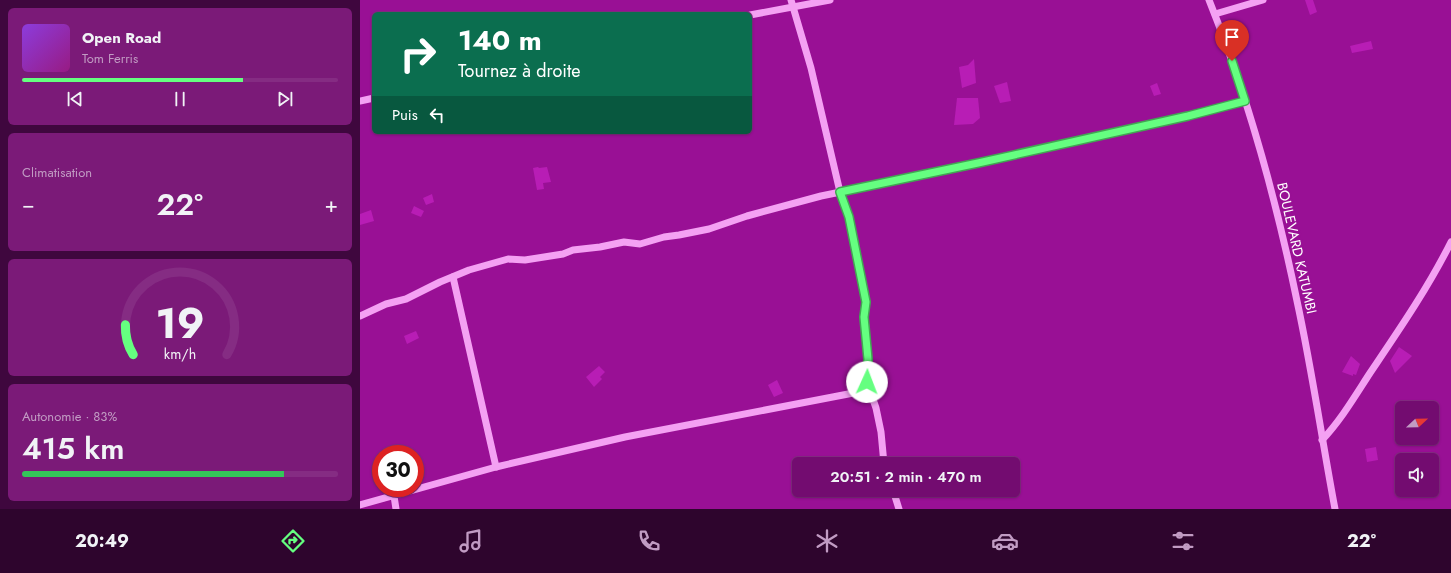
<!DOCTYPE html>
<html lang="fr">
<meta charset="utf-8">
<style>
body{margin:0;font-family:Jost,sans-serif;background:#7b1a78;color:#f1f3f6;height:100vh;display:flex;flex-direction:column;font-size:15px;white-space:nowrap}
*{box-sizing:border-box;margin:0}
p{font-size:13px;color:#c19bc3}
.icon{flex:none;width:22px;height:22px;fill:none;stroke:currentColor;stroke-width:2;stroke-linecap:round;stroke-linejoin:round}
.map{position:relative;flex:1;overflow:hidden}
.drawer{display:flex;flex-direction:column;gap:8px;padding:8px;background:#3f073e;width:360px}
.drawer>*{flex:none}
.guide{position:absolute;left:12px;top:12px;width:380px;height:122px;border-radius:6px;box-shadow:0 1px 3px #0004,0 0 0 1px #852c83;background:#0b6e4f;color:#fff;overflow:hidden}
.needle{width:26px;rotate:68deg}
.fabs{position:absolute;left:1035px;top:401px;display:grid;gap:8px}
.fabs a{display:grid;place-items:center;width:44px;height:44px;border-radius:6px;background:#730c70;box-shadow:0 1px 3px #0004,0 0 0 1px #852c83;font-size:20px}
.speed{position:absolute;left:12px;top:445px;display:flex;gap:8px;font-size:20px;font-weight:700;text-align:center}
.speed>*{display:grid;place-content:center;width:52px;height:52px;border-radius:50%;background:#730c70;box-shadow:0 1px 3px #0004,0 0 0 1px #852c83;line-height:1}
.speed .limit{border:6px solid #d22;background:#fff;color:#111}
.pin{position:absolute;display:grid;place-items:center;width:34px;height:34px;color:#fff;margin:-41px -17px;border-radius:50% 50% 50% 0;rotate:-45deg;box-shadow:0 0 4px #0007}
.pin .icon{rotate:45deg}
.me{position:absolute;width:44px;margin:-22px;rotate:2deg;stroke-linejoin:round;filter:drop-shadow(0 0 3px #0008)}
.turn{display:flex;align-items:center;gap:14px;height:84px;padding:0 20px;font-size:18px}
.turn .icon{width:52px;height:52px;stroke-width:2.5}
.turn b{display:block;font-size:28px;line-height:34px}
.then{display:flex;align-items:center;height:38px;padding:0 20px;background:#0003;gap:8px;font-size:15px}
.big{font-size:30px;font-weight:600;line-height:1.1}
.drawer .tile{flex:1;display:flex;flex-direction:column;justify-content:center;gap:6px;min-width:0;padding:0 14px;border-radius:6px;background:#7b1a78}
.drawer .dial{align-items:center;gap:0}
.dial svg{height:104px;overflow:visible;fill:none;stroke:#852c83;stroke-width:7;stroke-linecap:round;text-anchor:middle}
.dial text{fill:#f1f3f6;stroke:none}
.song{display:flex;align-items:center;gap:12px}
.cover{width:48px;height:48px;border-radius:6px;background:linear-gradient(135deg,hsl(270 70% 55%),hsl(310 70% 35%))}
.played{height:4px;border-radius:2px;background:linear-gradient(90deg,#65ff80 70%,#852c83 70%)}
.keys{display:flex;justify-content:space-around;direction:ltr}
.heat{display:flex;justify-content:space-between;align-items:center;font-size:22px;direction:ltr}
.charge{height:6px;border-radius:3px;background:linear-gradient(90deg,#34c759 83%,#852c83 0)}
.trip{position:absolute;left:432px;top:457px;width:228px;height:40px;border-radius:6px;background:#730c70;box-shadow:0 1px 3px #0004,0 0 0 1px #852c83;font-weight:600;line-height:40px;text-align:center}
.tab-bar{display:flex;height:64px;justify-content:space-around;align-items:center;background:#2e052d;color:#c19bc3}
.tab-bar .icon{width:28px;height:28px}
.tab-bar .selected{color:#65ff80}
.tab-bar b{font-size:18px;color:#f1f3f6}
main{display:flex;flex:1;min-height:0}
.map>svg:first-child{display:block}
</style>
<main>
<section class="drawer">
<div class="tile">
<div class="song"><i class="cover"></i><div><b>Open Road</b><p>Tom Ferris</p></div></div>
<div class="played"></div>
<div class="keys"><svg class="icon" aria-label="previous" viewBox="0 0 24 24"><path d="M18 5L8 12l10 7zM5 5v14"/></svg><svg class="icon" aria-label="pause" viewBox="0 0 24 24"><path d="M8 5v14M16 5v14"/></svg><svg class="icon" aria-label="next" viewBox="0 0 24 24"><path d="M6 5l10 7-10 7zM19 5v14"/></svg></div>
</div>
<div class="tile"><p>Climatisation</p>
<div class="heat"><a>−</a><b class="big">22°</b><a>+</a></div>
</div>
<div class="tile dial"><svg viewBox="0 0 100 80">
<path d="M14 69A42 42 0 1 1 86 69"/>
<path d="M14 69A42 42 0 0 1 8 46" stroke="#65ff80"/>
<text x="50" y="56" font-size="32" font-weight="700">19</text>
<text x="50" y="72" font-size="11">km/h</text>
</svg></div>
<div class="tile"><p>Autonomie · 83%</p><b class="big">415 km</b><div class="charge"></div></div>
</section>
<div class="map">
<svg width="1091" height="509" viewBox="0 0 1091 509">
<rect width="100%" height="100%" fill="#991095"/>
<g fill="#b81db5">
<path d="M945 0H953L957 12 950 15Z"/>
<path d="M1011 41 1013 49 992 53 990 46Z"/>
<path d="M614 59 616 83 602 88 599 67 608 65Z"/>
<path d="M647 82 651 101 640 103 634 86Z"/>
<path d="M797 83 801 94 794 96 790 86Z"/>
<path d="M597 98H618L620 118 613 124 594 125Z"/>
<path d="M178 167 179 168 187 167 191 182 183 183 184 189 177 190 173 168Z"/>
<path d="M72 194 74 202 66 205 63 198Z"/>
<path d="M54 206 64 211 61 217 51 213Z"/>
<path d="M11 210 14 221 0 225V214Z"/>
<path d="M56 331 59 338 47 344 44 336Z"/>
<path d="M1039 347 1052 356 1035 373 1030 361Z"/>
<path d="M991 356 1000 364 996 375 993 374V376L982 372Z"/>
<path d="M239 366 245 372 240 377 242 379 234 387 226 377Z"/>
<path d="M417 380 423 393 414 397 408 385Z"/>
<path d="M1016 447 1018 460 1007 462 1005 449Z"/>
</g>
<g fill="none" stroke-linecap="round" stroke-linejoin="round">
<g stroke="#f4a1f3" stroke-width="7">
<path d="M431 0 451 68 480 192 489 217 497 255 506 302 505 317 508 359 507 382 516 408 521 432 524 464"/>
<path d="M849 0C888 97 916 199 937 301 952 370 962 440 975 509"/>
<path d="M855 14 903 0"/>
<path d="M390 15 470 0"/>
<path d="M0 101 14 98"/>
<path d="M93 277 136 467"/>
<path d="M0 316 26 304 46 299 80 282 109 270 148 259 165 260 203 254 213 250 240 247 264 242 280 244 304 237 319 235 349 229 387 216 461 196 603 167 828 116 885 101"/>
<path d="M962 440C981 420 995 396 1010 373 1039 330 1068 288 1091 242"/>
<path d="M533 490 539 509"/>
<path d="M34 496 36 509"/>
<path d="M0 505 136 467 265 437 509 390"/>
</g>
</g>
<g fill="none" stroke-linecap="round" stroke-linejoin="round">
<g stroke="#42a653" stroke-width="10">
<path id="route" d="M507 382 508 359 504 317 506 302 489 217 480 192 618 163 828 116 885 101 872 61"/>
</g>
<use href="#route" stroke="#65ff80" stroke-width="7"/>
</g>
<g text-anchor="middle" stroke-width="4" stroke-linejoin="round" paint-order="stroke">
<g font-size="14" fill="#fff" stroke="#991095">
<text transform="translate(937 248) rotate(77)" y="5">BOULEVARD KATUMBI</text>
</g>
</g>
</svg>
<div class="fabs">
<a><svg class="needle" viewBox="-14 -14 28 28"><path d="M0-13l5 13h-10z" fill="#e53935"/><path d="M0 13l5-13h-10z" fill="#c19bc3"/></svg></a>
<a><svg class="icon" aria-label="sound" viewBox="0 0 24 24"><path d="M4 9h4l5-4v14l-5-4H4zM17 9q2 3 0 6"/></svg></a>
</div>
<div class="speed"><div class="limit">30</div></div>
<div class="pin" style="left:872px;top:61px;background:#d93025"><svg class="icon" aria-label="arrive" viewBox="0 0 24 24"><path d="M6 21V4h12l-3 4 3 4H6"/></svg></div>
<svg class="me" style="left:507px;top:382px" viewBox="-20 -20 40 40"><circle r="19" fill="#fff"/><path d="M0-13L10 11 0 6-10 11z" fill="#65ff80"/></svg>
<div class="trip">20:51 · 2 min · 470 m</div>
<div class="guide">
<div class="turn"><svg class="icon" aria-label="right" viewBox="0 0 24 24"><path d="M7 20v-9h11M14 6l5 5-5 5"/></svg><div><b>140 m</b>Tournez à droite</div></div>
<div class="then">Puis<svg class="icon" aria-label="left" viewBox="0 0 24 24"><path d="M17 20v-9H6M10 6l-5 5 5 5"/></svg></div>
</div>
</div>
</main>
<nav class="tab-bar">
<b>20:49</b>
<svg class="icon selected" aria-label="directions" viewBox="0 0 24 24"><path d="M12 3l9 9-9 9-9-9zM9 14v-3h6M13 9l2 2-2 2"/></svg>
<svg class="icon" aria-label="music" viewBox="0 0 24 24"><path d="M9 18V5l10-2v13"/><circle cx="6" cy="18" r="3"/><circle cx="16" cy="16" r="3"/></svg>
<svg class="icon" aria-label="phone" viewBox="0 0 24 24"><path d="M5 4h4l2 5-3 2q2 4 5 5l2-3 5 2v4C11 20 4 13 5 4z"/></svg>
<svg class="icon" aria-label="climate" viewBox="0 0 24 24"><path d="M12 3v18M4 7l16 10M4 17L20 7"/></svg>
<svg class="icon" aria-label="car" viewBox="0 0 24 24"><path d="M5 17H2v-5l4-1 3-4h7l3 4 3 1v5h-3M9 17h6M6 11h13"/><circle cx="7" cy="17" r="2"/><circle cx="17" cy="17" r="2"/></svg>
<svg class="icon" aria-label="filters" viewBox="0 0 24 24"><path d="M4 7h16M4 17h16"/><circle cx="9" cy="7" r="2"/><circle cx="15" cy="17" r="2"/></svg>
<b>22°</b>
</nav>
